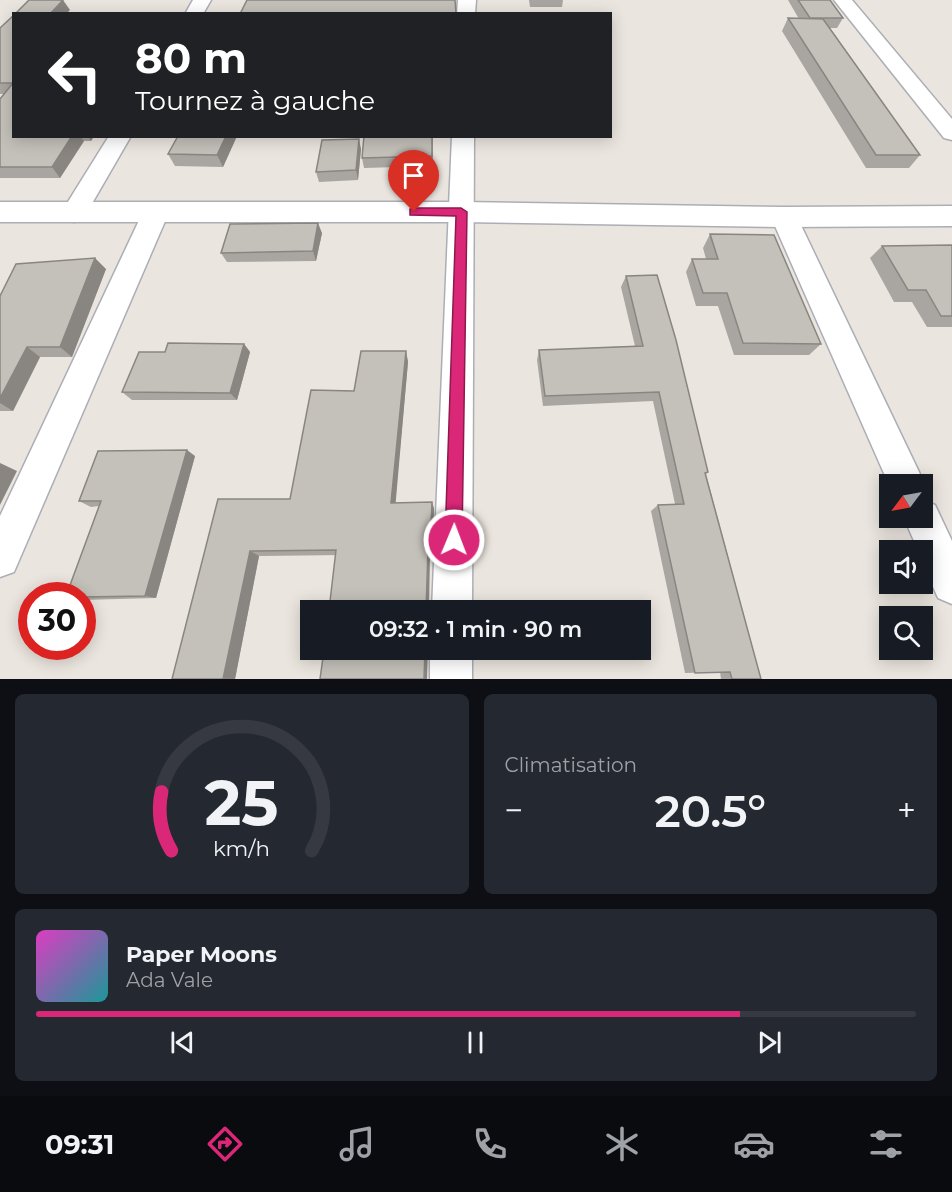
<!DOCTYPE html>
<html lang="fr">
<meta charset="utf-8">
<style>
body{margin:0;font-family:Montserrat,sans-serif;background:#242831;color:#f1f3f6;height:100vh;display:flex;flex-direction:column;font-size:22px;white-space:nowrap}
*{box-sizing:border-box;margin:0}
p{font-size:20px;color:#9ea1a6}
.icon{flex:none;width:33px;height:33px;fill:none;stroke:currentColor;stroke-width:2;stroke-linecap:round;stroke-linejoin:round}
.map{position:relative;height:679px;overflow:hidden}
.panel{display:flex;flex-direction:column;gap:15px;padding:15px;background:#0d0f14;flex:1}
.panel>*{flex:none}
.guide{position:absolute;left:12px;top:12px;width:600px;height:126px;border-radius:0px;box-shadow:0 3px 15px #0003;background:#202124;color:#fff;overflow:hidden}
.needle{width:39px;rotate:238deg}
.tools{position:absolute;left:879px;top:474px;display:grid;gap:12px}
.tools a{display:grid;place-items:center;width:54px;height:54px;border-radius:0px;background:#171b24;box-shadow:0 3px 15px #0003;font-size:30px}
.speed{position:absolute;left:18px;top:582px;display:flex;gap:12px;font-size:30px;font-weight:700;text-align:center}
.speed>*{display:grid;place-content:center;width:78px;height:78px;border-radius:50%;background:#171b24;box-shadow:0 3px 15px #0003;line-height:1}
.speed .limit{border:9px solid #d22;background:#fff;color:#111}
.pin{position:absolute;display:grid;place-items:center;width:51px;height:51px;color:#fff;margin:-62px -26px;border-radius:50% 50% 50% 0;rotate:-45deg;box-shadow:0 0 6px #0007}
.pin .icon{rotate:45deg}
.me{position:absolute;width:66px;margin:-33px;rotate:1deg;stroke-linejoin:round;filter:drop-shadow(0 0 4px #0008)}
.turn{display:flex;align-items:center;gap:21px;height:126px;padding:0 24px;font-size:27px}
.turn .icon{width:78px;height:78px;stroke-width:2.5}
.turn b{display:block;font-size:42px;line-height:51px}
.big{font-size:45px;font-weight:600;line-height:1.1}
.panel .card{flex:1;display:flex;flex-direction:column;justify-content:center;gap:9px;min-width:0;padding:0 21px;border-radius:9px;background:#242831}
.panel .dial{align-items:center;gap:0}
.dial svg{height:156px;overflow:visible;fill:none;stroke:#363941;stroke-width:7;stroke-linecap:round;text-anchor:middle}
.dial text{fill:#f1f3f6;stroke:none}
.song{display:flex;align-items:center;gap:18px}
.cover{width:72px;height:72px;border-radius:9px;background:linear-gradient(135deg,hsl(310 70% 55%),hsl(180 70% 35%))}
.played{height:6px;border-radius:3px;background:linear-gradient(90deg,#db2777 80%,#363941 80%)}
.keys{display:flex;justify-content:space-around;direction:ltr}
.heat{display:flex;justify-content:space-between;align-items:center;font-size:33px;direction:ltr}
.panel .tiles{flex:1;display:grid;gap:15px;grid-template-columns:1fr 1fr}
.card:last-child{grid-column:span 2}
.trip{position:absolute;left:300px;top:600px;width:351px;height:60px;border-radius:0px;background:#171b24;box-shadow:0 3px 15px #0003;font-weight:600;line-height:60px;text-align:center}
.menu{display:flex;height:96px;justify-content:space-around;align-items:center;background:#090b0e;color:#9ea1a6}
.menu .icon{width:42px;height:42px}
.menu .on{color:#db2777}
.menu b{font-size:27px;color:#f1f3f6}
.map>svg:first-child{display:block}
</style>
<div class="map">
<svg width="952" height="679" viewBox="0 0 952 679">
<rect width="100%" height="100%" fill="#ebe5df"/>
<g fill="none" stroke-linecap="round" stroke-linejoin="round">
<g stroke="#acaeb6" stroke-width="3">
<g id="minor">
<path d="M193 0H211L203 14H185Z"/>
<path d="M458 0H476L475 14H457Z"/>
<path d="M834 0H852L952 119V140L944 138Z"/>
<path d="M109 136H131L83 219 74 222 65 219 61 213Z"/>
<path d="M452 136H474L472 610H432Z"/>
<path d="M156 203 165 206 169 212 14 572 0 577V516L143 212 147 206Z"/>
<path d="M784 208 793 211 797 217 919 472 924 484 922 487V484H890V487L771 217 775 211Z"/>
<path d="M922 500 935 505 952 541V604L938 598 922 562V550H918L904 518H922Z"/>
<rect x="430" y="650" width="42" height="29"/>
</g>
</g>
<g stroke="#acaeb6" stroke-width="3">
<path id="tertiary" d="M0 202H461L784 207 952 206V226L784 227 461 222H0Z"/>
</g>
<use href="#minor" fill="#fff" fill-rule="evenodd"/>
<use href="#tertiary" fill="#fff" fill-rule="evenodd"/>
</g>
<g fill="#a9a5a0">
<path d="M529 0H563L562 7H530Z"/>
<path d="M788 0H830L843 18 837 28H830L920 155 909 168H866L782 31 788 18 799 19Z"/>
<path d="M14 15V136H94L91 141H84L60 178H0V99L4 94H0V28Z"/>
<path d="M237 136 223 167 175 166 168 154Z"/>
<path d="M433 136V166L364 168 362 158Z"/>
<path d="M361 149 358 180 319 182 316 172Z"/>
<path d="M322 233 316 261 227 262 221 253Z"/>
<path d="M710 234 821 344 809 355H734L718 306H696L686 272 692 259H706L703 248Z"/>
<path d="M952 245V327H927L912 302H894L870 258 882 246Z"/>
<path d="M106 269 72 357H40L13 411H0V296Z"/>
<path d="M626 276 708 472 706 474 761 679H721L720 672 685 673 651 511 658 505 675 504 653 401 543 406 537 360 539 350 635 346 621 287Z"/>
<path d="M244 344 250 352 237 400H132L122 392 165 352Z"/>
<path d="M406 351 408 362 395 503 432 502 434 509 432 554 259 556 235 679 218 499H290L354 391Z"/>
<path d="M195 456 156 598 82 600V596L99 506 91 507 79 501Z"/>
</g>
<g fill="#898682">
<path d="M63 0 70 10 66 14H50Z"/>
<path d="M72 136H80L84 141 60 178 52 167Z"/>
<path d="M88 136H94L91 141Z"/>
<path d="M226 136H237L223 167 217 155Z"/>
<path d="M359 139 361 149 358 180 356 170Z"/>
<path d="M318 223 322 233 316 261 313 251Z"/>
<path d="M95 258 106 269 72 357 60 347Z"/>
<path d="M244 344 250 352 237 400 230 393Z"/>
<path d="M27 347 40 357 13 411 0 403V398Z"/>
<path d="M406 351 408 362 395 510 391 503Z"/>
<path d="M187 450 195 456 156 598 145 596Z"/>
<path d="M0 463 17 471 0 505Z"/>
<path d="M432 502 434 509 432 554 430 549Z"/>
<path d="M428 549 430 554 429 610H426Z"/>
<path d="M250 551 259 556 235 679H223Z"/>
<path d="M425 650H428L427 679H424Z"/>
</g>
<g fill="#c4c0ba" stroke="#898682" stroke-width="1.5">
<path d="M29 0H63L50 14H15Z"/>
<path d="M247 0H455L456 14H240Z"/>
<path d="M798 0H830L843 18H810Z"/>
<path d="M14 15V136H72L52 167H0V99L13 83H0V28Z"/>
<path d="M788 18 823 19 920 155H876Z"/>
<path d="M178 136H226L217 155 168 154Z"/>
<path d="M364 136H432V156L362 158Z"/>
<path d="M359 139 356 170 316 172 322 140Z"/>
<path d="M318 223 313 251 221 253 230 224Z"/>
<path d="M710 234 774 235 821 344 743 343 727 293H703L692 259H718Z"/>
<path d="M952 245V316H941L926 290H908L882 246Z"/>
<path d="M95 258 60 347H27L0 398V296L16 264Z"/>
<path d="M657 275 676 340 708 472 705 473 761 679H732L730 672 695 673 658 505 684 504 659 392 545 396 539 350 643 346 626 276Z"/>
<path d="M168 343 244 344 230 393 122 392 139 352H165Z"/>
<path d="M361 351H406L391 503 432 502 430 549H428L426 610H329L336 550 250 551 223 679H172L218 499H290L311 390 354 391Z"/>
<path d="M187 450 145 596 82 597V596H66L101 501H79L98 451Z"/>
<path d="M324 650H425L424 679H320Z"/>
</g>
<path fill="#db2777" stroke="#8e194d" stroke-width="1.5" d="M414 208H461L467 212 462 540 460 546 454 549 448 546 445 540 456 216 410 215V209Z"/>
</svg>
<div class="tools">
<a><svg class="needle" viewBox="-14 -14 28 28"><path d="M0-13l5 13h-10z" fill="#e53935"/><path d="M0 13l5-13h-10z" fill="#9ea1a6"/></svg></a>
<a><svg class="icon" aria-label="sound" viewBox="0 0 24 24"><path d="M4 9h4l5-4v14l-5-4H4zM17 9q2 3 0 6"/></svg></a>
<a><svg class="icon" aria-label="search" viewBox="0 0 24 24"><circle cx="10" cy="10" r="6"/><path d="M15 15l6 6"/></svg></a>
</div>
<div class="speed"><div class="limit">30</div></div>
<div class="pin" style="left:414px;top:212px;background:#d93025"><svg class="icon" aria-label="arrive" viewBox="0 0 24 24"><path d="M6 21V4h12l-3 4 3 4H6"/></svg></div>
<svg class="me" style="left:454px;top:540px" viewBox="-20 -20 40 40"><circle r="17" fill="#db2777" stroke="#fff" stroke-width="3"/><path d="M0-11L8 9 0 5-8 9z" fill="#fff"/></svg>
<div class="trip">09:32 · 1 min · 90 m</div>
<div class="guide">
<div class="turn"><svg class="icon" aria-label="left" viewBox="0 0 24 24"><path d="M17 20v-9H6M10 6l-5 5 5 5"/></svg><div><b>80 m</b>Tournez à gauche</div></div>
</div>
</div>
<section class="panel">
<div class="tiles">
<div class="card dial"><svg viewBox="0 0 100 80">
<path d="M14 69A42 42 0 1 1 86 69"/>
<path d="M14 69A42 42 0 0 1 9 39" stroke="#db2777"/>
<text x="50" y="56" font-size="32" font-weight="700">25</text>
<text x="50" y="72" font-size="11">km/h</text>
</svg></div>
<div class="card"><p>Climatisation</p>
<div class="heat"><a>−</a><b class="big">20.5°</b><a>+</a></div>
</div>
<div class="card">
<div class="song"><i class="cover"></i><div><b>Paper Moons</b><p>Ada Vale</p></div></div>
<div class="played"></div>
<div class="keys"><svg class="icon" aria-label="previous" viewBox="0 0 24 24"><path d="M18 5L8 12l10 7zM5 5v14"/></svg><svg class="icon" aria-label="pause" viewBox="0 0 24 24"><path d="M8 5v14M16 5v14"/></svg><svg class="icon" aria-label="next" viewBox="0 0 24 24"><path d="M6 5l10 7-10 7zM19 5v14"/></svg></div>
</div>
</div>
</section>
<nav class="menu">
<b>09:31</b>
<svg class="icon on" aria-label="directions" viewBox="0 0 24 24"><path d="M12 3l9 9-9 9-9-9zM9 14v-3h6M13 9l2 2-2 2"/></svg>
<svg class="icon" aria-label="music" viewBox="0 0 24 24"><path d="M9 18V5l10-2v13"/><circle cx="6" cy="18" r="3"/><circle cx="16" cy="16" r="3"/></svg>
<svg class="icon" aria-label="phone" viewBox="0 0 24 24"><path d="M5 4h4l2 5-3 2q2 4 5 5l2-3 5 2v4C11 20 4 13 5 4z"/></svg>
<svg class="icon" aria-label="climate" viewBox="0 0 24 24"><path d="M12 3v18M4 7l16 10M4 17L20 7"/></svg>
<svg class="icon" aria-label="car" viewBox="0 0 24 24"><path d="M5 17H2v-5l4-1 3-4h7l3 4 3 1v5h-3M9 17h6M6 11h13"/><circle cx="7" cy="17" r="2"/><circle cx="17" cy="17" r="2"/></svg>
<svg class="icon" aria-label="filters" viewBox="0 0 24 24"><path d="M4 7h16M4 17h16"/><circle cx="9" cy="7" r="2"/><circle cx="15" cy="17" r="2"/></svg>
</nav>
